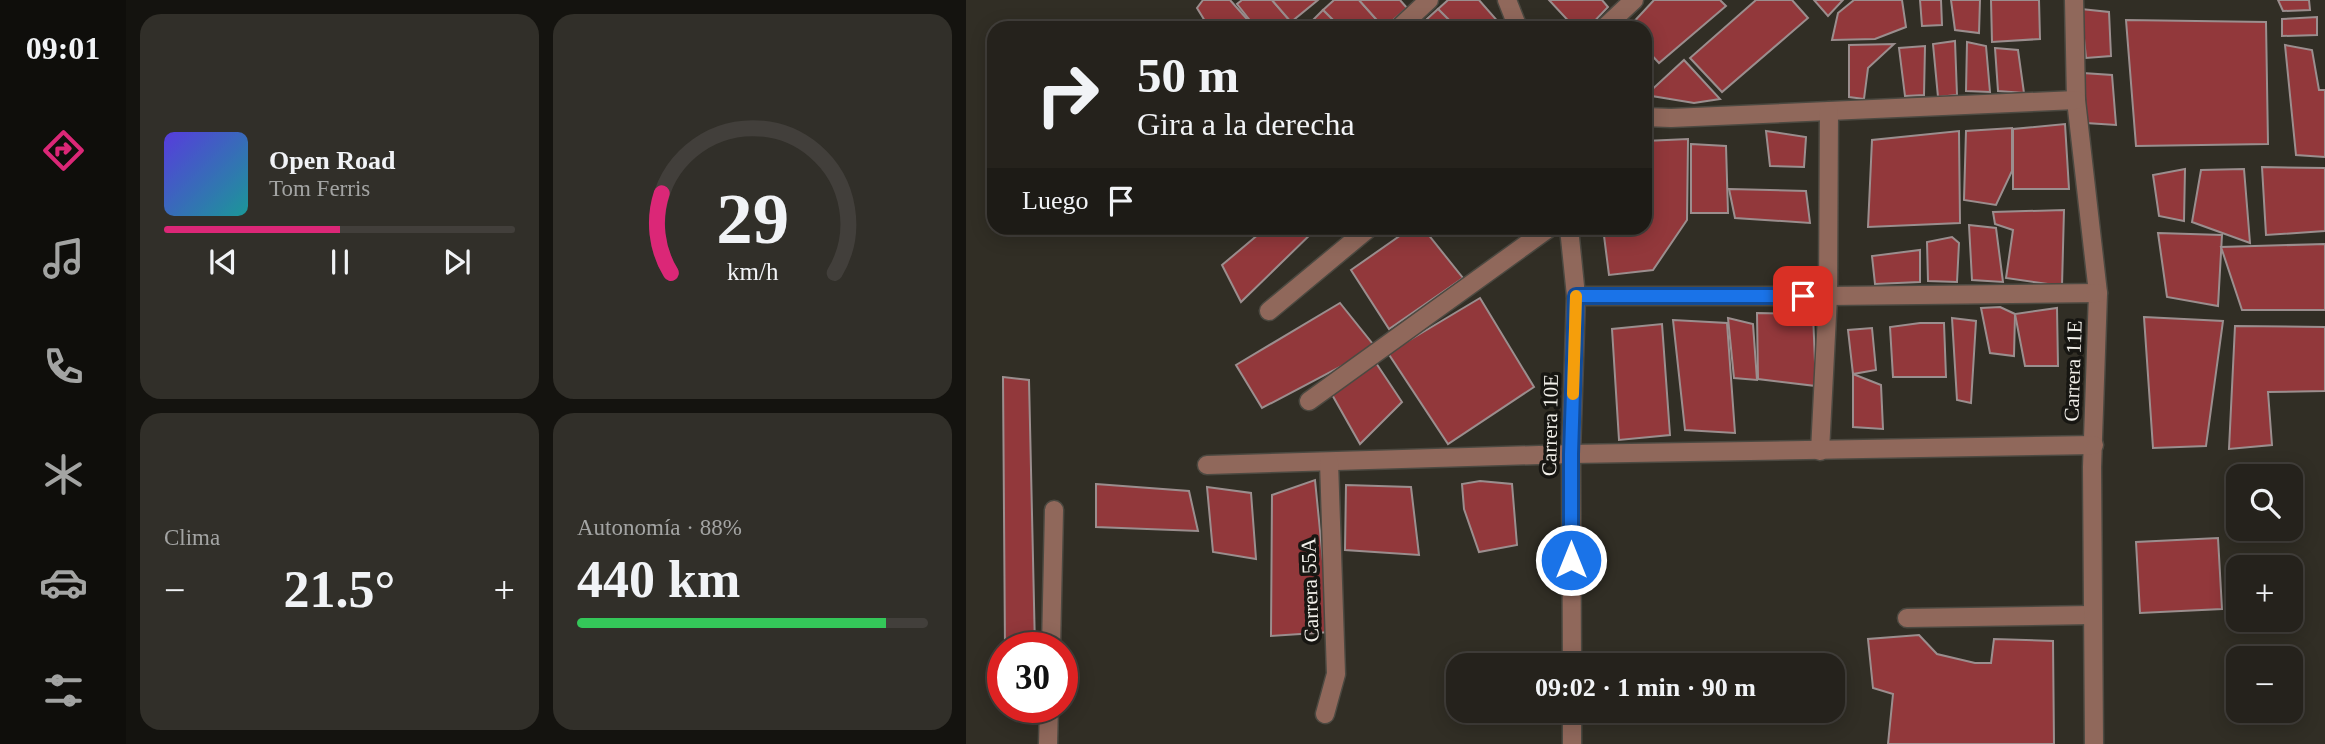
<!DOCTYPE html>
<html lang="es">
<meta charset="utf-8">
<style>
body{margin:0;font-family:"Times New Roman",serif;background:#312f29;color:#f1f3f6;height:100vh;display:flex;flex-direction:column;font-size:26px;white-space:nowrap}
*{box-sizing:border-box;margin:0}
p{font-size:23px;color:#a3a4a3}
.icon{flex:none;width:38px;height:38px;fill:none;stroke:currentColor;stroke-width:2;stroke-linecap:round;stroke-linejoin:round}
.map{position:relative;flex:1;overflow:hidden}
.panel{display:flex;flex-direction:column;gap:14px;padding:14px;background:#14130f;width:840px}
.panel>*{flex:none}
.guide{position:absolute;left:21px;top:21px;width:665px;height:214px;border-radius:21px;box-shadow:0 4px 18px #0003,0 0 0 2px #423f3b;background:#25221c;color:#f1f3f6;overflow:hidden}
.buttons{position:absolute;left:1260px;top:464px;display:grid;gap:14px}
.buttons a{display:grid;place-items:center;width:77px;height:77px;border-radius:14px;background:#25221c;box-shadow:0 4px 18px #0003,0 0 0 2px #423f3b;font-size:35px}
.speed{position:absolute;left:21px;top:632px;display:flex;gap:14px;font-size:35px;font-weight:700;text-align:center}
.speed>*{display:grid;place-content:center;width:91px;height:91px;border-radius:50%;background:#25221c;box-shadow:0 4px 18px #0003,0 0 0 2px #423f3b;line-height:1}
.speed .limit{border:10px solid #d22;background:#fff;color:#111}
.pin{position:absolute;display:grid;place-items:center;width:60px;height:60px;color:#fff;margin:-30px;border-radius:14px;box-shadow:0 4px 10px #0006}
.me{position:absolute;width:77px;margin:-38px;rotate:0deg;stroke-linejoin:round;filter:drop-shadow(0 0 5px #0008)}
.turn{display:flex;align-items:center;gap:24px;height:147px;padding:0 35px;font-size:32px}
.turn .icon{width:91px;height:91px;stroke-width:2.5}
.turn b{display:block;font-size:49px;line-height:60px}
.then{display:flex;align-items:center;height:66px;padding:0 35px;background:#0003;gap:14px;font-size:26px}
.big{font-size:52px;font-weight:800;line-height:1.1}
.panel .widget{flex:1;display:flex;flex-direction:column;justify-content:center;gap:10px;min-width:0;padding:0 24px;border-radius:21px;background:#312f29}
.panel .dial{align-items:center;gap:0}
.dial svg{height:182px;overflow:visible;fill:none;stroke:#423f3b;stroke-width:7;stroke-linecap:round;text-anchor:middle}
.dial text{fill:#f1f3f6;stroke:none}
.song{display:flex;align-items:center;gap:21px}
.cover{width:84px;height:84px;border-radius:10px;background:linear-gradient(135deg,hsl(250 70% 55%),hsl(180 70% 35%))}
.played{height:7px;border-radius:4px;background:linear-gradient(90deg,#db2777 50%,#423f3b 50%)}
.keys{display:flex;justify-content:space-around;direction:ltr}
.heat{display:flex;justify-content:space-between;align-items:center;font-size:38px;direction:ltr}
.charge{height:10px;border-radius:5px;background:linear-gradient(90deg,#34c759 88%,#423f3b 0)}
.panel .tiles{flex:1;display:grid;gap:14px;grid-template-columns:repeat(2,1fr)}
.trip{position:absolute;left:480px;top:653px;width:399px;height:70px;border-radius:21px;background:#25221c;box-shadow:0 4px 18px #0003,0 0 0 2px #423f3b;font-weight:800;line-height:70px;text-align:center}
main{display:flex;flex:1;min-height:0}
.tab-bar{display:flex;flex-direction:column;width:126px;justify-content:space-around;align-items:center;background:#0f0e0b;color:#a3a4a3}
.tab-bar .icon{width:49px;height:49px}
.tab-bar .active{color:#db2777}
.tab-bar b{font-size:32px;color:#f1f3f6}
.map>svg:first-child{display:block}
</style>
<main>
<nav class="tab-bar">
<b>09:01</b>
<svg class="icon active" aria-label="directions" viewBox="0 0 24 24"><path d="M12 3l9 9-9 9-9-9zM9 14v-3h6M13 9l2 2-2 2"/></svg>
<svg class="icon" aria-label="music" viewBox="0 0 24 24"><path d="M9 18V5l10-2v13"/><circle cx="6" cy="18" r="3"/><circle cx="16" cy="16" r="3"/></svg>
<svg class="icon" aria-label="phone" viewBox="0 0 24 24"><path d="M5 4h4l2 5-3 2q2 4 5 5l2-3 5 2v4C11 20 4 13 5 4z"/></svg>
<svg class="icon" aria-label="climate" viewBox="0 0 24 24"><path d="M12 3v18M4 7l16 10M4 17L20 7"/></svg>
<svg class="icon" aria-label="car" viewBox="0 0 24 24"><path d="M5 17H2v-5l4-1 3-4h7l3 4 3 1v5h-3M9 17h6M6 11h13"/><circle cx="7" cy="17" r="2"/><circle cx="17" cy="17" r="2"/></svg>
<svg class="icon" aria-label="filters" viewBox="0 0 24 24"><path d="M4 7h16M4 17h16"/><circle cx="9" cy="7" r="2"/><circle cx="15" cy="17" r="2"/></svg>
</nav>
<section class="panel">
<div class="tiles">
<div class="widget">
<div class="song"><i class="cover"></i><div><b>Open Road</b><p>Tom Ferris</p></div></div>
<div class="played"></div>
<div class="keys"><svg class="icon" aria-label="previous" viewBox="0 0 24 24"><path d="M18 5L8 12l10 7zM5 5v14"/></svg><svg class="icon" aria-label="pause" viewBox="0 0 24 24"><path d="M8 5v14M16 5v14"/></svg><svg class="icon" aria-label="next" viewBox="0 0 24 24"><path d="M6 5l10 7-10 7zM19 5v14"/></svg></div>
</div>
<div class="widget dial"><svg viewBox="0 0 100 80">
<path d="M14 69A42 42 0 1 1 86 69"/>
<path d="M14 69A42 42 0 0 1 10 34" stroke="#db2777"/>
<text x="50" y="56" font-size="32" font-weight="700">29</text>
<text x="50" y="72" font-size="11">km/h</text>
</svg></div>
<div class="widget"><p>Clima</p>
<div class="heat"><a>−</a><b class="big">21.5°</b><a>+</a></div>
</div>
<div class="widget"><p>Autonomía · 88%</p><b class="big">440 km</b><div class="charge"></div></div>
</div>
</section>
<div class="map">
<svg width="1359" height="744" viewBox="0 0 1359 744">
<rect width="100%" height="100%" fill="#312e25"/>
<g fill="#92383b" stroke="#9b8e8e" stroke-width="2">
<path d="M237 0H264L289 28H232L239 21 231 8Z"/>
<path d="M276 0H306L325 22 318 28H290L271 4Z"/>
<path d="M306 0H352L325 22Z"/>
<path d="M368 0H393L418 28H375L357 10Z"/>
<path d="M393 0H434L441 8 418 28Z"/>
<path d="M482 0H513L535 25 531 28H491L472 9Z"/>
<path d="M583 0H636L642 7 622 28H609Z"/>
<path d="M688 0H754L760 6 693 63 679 48V28H662Z"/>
<path d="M790 0H826L842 18 756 92 724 58Z"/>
<path d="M848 0H877L862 16Z"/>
<path d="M888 0H936L940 27 909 39 866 40 872 13Z"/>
<path d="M954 0H975L976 25 956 26Z"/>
<path d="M985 0H1014L1013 33 989 30Z"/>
<path d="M1025 0H1073L1074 39 1026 42Z"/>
<path d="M1312 0H1343L1344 10 1317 11Z"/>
<path d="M472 9 491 28H451Z"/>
<path d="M1115 9 1143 12 1145 56 1120 58Z"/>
<path d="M357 10 375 28H339Z"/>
<path d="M1351 17V35L1316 36V19Z"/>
<path d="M1160 20 1300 22 1302 144 1170 146Z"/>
<path d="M989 41 991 95 972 97 967 44Z"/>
<path d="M1001 42 1020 46 1024 92 1000 91Z"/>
<path d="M928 44 902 68 898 99 883 97V45Z"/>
<path d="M1319 45 1346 50 1353 90H1359V157L1330 155Z"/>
<path d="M959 46 958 95 939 96 933 48Z"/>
<path d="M1029 48 1052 50 1058 93 1032 91Z"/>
<path d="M718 60 754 99 728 103 680 95Z"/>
<path d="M1117 73 1146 75 1150 125 1120 123Z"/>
<path d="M1099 124 1103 189H1047V129Z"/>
<path d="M1046 128V171L1030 205 998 200 1000 131Z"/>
<path d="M800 131 840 137 838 167 804 166Z"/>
<path d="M993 131 994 223 902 227 906 140Z"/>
<path d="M722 139 721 220 687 270 643 275 637 228H679V141Z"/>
<path d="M725 144 760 146 762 213H725Z"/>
<path d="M1296 167 1359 168V231L1300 235Z"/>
<path d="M1219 169 1218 221 1193 216 1187 175Z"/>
<path d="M1278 169 1284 243 1226 222 1235 170Z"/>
<path d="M763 189 840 191 844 223 769 218Z"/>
<path d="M1098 210 1096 286 1040 278 1047 230 1029 224 1027 212Z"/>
<path d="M1003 225 1030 228 1037 282 1006 280Z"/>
<path d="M300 228H351L275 302 256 265Z"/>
<path d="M445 228H457L497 278 423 329 385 270Z"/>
<path d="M1192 233 1256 235 1252 306 1201 297Z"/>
<path d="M986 237 993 243 991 282 962 281 961 242Z"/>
<path d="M1359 244V310H1276L1255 247Z"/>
<path d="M954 250V282L909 284 906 256Z"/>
<path d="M514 298 568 387 482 444 422 353Z"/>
<path d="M374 303 410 348 296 408 270 365Z"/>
<path d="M1034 307 1049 314 1048 356 1024 353 1015 308Z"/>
<path d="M1091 308 1092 366H1059L1049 314Z"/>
<path d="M791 313 847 314 850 386 792 379Z"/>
<path d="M1178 317 1257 321 1240 446 1187 448Z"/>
<path d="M762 318 787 324 791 380 768 378Z"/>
<path d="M986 318 1010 321 1005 403 991 400Z"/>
<path d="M707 320 761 323 769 433 719 430Z"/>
<path d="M954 323H978L980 377H927L924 327Z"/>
<path d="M696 324 704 435 653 440 646 329Z"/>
<path d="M1269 326 1359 327V391L1302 392 1306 445 1263 449Z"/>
<path d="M906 328 910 370 887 374 882 330Z"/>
<path d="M410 363 436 402 394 444 364 391Z"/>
<path d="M887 374 915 385 917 429 887 427Z"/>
<path d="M37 377 63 380 69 648H39Z"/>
<path d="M349 480 364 632 305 636 306 495Z"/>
<path d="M514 481 546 484 551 545 513 552 498 509 496 484Z"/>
<path d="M130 484 223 491 232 531 130 527Z"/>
<path d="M380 485 445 487 453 555 379 550Z"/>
<path d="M241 487 285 493 290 559 247 552Z"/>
<path d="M1252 538 1256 609 1174 613 1170 542Z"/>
<path d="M953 635 971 654 1009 663H1025L1028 639 1087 641 1088 744H922L927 694 907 688 902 639Z"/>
</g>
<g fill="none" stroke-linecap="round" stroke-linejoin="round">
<g stroke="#4c4941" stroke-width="21">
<g id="lane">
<path d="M941 618 1125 615"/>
<path d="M85 648 88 510"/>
<path d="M82 744 83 707"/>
</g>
</g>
<g stroke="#4c4941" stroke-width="21">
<g id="street">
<path d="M541 0 552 28"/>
<path d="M1108 0 1110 100 1132 293 1126 467 1128 744"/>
<path d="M433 28 463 0"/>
<path d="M638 28 668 0"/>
<path d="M679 117 705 118 1110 100"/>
<path d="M603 228 610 296 605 454 606 665"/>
<path d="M610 296H862L1132 293"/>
<path d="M303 311 403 228"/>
<path d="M343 401 583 228"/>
<path d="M854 451 862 296 863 111"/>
<path d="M241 465 605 454 1128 445"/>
<path d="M606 710V744"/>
<path d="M359 714 370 674 363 462"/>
</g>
</g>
<use href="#lane" stroke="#90685b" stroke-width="18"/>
<use href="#street" stroke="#90685b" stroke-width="18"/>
</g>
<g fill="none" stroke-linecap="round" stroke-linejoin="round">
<g stroke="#114b97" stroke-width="18">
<path id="route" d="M605 560V454L610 296H837"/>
</g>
<use href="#route" stroke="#1a73e8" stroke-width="12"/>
<path stroke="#f59e0b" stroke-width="12" d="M607 394 610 296"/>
</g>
<g text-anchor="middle" stroke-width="7" stroke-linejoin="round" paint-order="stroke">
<g font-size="21" fill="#f3f1eb" stroke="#171612">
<text transform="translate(1107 371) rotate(-88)" y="7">Carrera 11E</text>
<text transform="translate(584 425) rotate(-89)" y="7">Carrera 10E</text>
<text transform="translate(344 590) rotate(-92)" y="7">Carrera 55A</text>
</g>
</g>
</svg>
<div class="buttons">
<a><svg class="icon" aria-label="search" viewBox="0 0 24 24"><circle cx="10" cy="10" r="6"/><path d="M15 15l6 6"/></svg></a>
<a>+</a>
<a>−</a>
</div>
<div class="speed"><div class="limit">30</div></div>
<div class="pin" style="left:837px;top:296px;background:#d93025"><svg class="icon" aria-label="arrive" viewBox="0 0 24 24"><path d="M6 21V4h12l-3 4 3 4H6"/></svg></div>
<svg class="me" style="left:605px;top:560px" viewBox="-20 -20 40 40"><circle r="17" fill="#1a73e8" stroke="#fff" stroke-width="3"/><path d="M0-11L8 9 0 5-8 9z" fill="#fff"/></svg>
<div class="trip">09:02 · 1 min · 90 m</div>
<div class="guide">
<div class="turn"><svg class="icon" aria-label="right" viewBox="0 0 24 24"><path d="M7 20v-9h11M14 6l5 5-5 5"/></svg><div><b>50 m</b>Gira a la derecha</div></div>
<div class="then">Luego<svg class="icon" aria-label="arrive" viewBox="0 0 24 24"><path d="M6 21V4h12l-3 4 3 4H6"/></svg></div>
</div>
</div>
</main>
